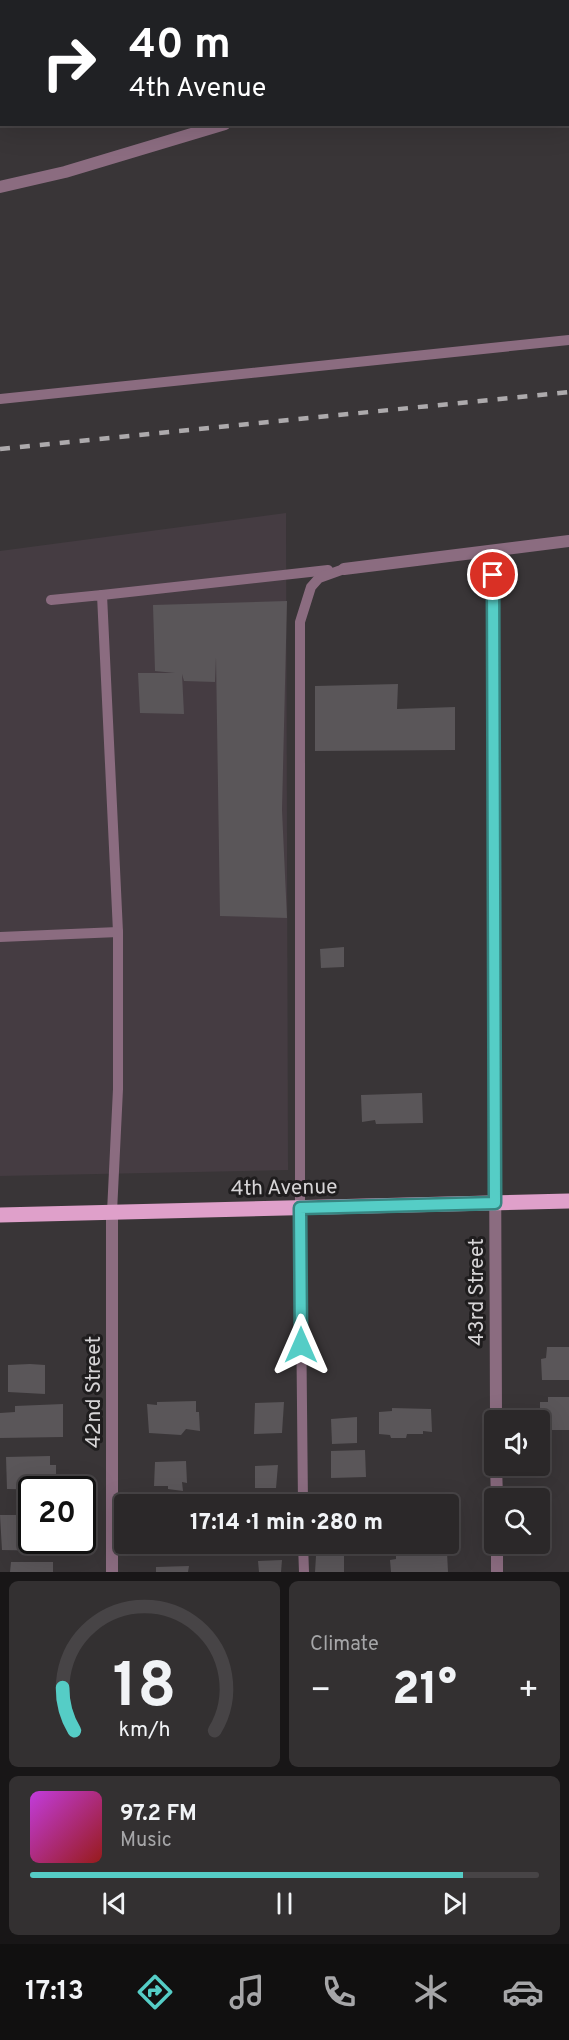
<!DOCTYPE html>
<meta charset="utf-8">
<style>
body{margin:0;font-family:Overpass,sans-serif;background:#333031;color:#f1f3f6;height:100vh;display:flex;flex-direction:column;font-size:22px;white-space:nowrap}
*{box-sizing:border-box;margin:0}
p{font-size:20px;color:#a6a6a8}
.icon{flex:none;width:33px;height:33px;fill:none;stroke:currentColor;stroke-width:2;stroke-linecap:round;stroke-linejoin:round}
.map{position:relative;height:1572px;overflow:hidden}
.drawer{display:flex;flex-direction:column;gap:9px;padding:9px;background:#181617;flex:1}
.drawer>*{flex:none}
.hud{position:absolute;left:0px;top:0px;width:570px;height:126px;box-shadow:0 6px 24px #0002,0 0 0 2px #474446;background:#202124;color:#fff;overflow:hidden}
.fabs{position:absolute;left:484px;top:1410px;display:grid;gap:12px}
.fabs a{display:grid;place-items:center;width:66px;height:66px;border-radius:6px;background:#2b2829;box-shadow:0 6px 24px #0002,0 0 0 2px #474446;font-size:30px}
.speed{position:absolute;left:18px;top:1476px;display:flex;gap:12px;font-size:30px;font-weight:700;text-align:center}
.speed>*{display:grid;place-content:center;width:78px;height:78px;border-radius:50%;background:#2b2829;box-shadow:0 6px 24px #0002,0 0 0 2px #474446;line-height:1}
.speed .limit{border:3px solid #111;border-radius:9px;background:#fff;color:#111}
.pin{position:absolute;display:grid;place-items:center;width:51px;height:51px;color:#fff;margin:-26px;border:3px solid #fff;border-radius:50%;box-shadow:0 2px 6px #0007}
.me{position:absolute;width:66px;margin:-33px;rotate:0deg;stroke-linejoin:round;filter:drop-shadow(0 0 4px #0008)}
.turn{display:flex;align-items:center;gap:21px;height:126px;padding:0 30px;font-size:27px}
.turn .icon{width:78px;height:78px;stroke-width:2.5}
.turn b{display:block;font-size:42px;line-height:51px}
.big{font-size:45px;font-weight:800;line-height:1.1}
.drawer .tile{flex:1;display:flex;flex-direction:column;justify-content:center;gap:9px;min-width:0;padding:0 21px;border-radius:9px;background:#333031}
.drawer .dial{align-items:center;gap:0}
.dial svg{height:156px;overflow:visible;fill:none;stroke:#474446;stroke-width:7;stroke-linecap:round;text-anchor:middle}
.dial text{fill:#f1f3f6;stroke:none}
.song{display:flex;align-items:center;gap:18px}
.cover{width:72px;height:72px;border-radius:9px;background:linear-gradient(135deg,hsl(290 70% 55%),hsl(0 70% 35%))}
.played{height:6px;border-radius:3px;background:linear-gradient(90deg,#55cdc6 85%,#474446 85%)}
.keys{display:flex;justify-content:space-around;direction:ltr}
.heat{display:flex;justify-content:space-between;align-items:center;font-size:33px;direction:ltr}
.drawer .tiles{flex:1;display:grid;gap:9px;grid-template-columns:1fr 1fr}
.tile:last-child{grid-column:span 2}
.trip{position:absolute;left:114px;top:1494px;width:345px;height:60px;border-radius:6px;background:#2b2829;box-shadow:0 6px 24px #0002,0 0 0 2px #474446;font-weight:800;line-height:60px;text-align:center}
.dock{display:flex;height:96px;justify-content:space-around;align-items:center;background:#111010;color:#a6a6a8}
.dock .icon{width:42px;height:42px}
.dock .selected{color:#55cdc6}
.dock b{font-size:27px;color:#f1f3f6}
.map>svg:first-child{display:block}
</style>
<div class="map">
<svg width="569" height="1572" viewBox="0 0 569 1572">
<rect width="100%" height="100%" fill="#393537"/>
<path fill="#453c42" d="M286 513 288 1170 0 1176V551Z"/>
<path fill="#9b5786" d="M0 0H292L293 1 2 2V35H0Z"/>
<g fill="#5a5659">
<path d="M287 601 282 810 287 918 220 916 216 657 215 682 184 681 182 674 184 714 140 713 138 673H175L155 671 153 605Z"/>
<path d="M398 684 397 709 455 707V750L315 751V686Z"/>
<path d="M344 947V967L321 968 320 949Z"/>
<path d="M422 1093 423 1123 376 1124 375 1120 362 1122 361 1095Z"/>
<path d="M547 1347H569V1380H542L541 1359 546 1358Z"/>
<path d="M30 1364 45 1365V1394L8 1392V1365Z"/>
<path d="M548 1397H569V1430H548V1426L540 1427V1402H548Z"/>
<path d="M196 1401V1412H199L200 1431 186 1429 181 1435 149 1433 147 1404 157 1405V1402Z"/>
<path d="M284 1402 282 1433 254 1434 255 1403Z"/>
<path d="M63 1404V1437L0 1438V1413L15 1412V1406Z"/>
<path d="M392 1408 431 1409 432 1432 423 1431V1434H407L406 1438H391L390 1435 379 1434V1412L392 1411Z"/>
<path d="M357 1417V1443L332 1444 331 1419Z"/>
<path d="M365 1450 366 1477 331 1478V1451Z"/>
<path d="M50 1456V1465H56V1490L7 1489 6 1457Z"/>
<path d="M186 1461 187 1483 182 1482 183 1491 168 1489V1486H154L155 1462Z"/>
<path d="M278 1465 276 1488H255V1466Z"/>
<path d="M0 1515H32V1540H55L56 1551 2 1550Z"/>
<path d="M218 1544H242V1551L218 1550Z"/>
<path d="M396 1552H447L448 1572H391L390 1560 396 1559Z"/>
<path d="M316 1556H344V1572H315Z"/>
<path d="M282 1560 281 1572H259L258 1561Z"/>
<path d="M11 1562H53V1572H10Z"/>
<path d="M189 1566 188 1572H156V1567Z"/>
</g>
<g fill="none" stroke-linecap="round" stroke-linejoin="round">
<g stroke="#807d7f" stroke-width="4" stroke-dasharray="3 3" stroke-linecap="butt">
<path d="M333 0 334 2"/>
<path d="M461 2 464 0"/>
<path d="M0 68H2"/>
</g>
<g stroke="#8b6c80" stroke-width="10">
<path d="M0 399 569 340"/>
<path d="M102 595 328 570"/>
<path d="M51 600 102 595 118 932"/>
<path d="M0 937 118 932V1089L112 1212"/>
<path d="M303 1504 300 1208V622L311 587 319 578 344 569"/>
<path d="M303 1544 304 1572"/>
</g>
<g stroke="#8b6c80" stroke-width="12">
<path d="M493 552 496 1420"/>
<path d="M344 569 569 541"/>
<path d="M496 1466 497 1498"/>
<path d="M497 1544V1572"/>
<path d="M112 1572V1212"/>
</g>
<g stroke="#8b6c80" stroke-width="12">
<path d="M568 15H569"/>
<path d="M0 187 65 172 225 124"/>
</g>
<path stroke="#dfa0ca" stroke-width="15" d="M0 1215 569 1201"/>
<path stroke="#adaaac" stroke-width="4.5" stroke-dasharray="10 10" stroke-linecap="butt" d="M0 449 569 392"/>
</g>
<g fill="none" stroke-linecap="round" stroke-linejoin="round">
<g stroke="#378581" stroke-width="15">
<path id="route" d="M301 1345 300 1208 495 1203 493 575"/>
</g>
<use href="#route" stroke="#55cdc6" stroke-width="10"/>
</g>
<g text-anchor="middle" stroke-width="6" stroke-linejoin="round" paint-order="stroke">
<g font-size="21" fill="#d6d4d6" stroke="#1f1d1e">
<text transform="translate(284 1187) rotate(-1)" y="7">4th Avenue</text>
<text transform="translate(476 1292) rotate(-90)" y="7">43rd Street</text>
<text transform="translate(93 1392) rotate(-90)" y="7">42nd Street</text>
</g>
</g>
</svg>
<div class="fabs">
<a><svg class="icon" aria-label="sound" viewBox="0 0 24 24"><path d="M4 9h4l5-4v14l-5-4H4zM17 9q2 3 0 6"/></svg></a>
<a><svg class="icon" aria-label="search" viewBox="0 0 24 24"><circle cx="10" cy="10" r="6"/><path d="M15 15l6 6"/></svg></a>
</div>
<div class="speed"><div class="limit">20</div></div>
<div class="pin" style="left:493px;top:575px;background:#d93025"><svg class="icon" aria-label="arrive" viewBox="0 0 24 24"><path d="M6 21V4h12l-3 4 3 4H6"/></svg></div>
<svg class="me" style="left:301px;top:1345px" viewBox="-20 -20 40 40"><path d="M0-17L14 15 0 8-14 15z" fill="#55cdc6" stroke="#fff" stroke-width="4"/></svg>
<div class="trip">17:14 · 1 min · 280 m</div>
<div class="hud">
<div class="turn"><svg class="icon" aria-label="right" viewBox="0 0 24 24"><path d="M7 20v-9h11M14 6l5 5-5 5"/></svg><div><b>40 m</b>4th Avenue</div></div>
</div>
</div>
<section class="drawer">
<div class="tiles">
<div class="tile dial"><svg viewBox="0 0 100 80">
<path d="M14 69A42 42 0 1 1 86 69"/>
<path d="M14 69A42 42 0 0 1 8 47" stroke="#55cdc6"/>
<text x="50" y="56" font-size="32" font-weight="700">18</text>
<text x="50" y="72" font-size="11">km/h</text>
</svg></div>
<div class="tile"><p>Climate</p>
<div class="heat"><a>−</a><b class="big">21°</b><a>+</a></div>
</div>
<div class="tile">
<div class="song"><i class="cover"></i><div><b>97.2 FM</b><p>Music</p></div></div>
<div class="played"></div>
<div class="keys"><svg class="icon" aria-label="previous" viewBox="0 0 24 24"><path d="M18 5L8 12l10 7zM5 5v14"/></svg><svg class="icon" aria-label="pause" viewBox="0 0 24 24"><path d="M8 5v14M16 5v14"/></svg><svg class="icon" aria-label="next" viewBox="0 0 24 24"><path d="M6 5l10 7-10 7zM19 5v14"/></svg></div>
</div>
</div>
</section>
<nav class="dock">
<b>17:13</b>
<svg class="icon selected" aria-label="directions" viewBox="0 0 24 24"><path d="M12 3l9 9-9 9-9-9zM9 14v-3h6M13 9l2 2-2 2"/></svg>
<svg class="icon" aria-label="music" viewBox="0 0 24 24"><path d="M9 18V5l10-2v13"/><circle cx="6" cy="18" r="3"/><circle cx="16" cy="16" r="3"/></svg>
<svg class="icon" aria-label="phone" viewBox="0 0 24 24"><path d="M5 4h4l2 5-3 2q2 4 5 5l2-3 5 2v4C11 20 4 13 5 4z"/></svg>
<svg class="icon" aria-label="climate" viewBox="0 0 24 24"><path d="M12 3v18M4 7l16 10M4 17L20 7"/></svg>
<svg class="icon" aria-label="car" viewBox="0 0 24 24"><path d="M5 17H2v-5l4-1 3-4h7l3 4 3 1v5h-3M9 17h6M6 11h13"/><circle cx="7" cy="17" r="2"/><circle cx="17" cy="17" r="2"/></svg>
</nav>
